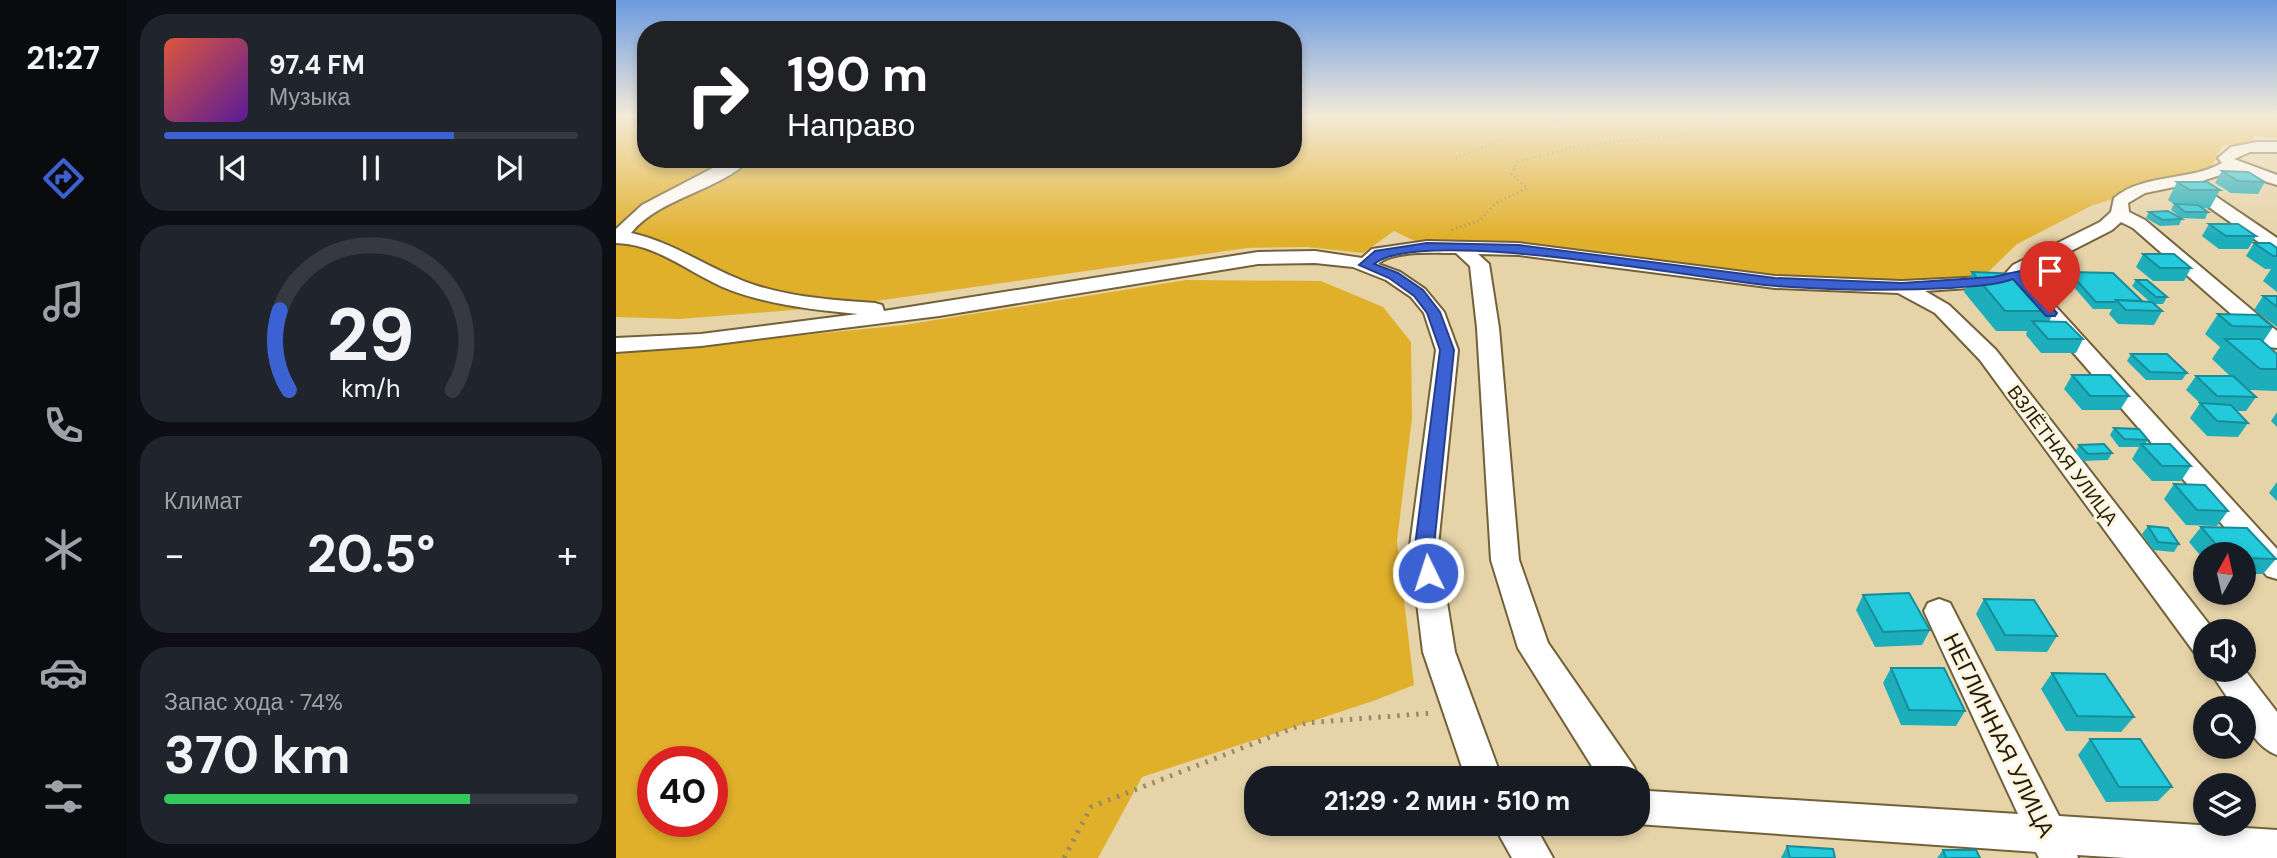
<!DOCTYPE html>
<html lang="ru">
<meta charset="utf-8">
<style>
body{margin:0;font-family:"DM Sans",sans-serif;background:#20242c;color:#f1f3f6;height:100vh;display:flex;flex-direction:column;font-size:26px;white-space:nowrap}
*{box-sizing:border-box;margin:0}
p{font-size:23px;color:#9ea1a6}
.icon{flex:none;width:38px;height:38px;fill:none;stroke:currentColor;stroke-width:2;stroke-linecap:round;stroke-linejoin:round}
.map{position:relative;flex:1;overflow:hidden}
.side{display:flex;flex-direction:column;gap:14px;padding:14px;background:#0d0f14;width:490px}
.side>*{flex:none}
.guide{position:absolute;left:21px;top:21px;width:665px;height:147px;border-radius:28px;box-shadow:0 4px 10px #0003;background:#202124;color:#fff;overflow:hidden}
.needle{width:46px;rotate:8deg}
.controls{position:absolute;left:1577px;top:542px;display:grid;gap:14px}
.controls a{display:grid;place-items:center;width:63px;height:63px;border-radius:50%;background:#171b24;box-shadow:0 4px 10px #0003;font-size:35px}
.speed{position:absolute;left:21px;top:746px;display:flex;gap:14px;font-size:35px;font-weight:700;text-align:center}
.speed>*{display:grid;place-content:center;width:91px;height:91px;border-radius:50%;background:#171b24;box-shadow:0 4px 10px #0003;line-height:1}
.speed .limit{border:10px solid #d22;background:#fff;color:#111}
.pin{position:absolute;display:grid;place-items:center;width:60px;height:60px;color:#fff;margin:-72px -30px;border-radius:50% 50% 50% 0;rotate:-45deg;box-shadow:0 0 7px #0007}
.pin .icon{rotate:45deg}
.me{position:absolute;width:77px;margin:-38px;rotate:356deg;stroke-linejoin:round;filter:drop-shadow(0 0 5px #0008)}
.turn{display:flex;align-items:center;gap:24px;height:147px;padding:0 35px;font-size:32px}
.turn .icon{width:91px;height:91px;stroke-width:2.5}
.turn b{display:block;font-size:49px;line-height:60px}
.big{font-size:52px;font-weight:700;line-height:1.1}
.side .widget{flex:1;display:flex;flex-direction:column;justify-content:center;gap:10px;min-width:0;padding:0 24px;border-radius:28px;background:#20242c}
.side .dial{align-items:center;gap:0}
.dial svg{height:182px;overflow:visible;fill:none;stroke:#363941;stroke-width:7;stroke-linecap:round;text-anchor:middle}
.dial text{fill:#f1f3f6;stroke:none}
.song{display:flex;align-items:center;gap:21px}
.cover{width:84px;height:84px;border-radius:10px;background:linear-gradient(135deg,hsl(10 70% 55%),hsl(270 70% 35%))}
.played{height:7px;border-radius:4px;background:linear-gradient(90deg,#3c61d3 70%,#363941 70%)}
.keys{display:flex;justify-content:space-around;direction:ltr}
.heat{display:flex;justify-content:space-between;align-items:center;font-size:38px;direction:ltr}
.charge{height:10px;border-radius:5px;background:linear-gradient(90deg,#34c759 74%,#363941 0)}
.trip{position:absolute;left:628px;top:766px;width:406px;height:70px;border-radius:28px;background:#171b24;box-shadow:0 4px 10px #0003;font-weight:700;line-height:70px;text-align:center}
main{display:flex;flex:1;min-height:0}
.menu{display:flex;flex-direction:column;width:126px;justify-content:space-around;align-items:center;background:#090b0e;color:#9ea1a6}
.menu .icon{width:49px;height:49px}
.menu .current{color:#3c61d3}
.menu b{font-size:32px;color:#f1f3f6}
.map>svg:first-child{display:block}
</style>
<main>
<nav class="menu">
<b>21:27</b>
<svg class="icon current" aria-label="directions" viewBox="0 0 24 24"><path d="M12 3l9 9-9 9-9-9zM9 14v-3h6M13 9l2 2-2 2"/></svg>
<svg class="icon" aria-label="music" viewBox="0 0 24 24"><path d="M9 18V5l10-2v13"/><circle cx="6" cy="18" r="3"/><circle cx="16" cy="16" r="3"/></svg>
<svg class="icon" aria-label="phone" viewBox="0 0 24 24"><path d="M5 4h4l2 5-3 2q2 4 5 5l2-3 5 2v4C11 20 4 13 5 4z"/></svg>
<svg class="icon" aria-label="climate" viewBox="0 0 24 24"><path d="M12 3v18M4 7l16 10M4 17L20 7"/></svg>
<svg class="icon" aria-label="car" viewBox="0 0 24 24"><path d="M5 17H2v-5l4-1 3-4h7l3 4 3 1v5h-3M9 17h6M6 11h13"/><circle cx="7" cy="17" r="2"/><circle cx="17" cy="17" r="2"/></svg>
<svg class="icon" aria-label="filters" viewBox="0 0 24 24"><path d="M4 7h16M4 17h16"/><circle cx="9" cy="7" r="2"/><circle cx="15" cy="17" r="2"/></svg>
</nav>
<section class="side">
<div class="widget">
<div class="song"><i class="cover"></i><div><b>97.4 FM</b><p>Музыка</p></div></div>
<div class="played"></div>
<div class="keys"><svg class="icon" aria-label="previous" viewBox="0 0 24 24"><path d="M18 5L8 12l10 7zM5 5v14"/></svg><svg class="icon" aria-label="pause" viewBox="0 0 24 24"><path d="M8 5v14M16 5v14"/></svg><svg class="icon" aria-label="next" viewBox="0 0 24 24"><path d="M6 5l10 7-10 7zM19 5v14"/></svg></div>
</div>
<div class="widget dial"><svg viewBox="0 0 100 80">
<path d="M14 69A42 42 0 1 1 86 69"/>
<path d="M14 69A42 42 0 0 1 10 34" stroke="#3c61d3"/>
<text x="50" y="56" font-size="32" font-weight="700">29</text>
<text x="50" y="72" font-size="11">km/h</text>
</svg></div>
<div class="widget"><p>Климат</p>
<div class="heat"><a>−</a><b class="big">20.5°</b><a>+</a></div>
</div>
<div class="widget"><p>Запас хода · 74%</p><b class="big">370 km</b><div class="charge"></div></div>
</section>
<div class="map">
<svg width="1661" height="858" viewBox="0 0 1661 858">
<rect width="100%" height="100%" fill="#e6d3a8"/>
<g fill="#e1b02b" fill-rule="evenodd">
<path d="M0 117H30V159H677V117H1661V138L1637 136 1638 142 1606 146 1596 166 1475 206 1401 244 1362 282 1121 276 920 245 851 247 801 242 778 231 747 253 691 247 631 248 225 306 64 319 0 317Z"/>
<path d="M570 280 705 281 767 307 795 342 796 418 781 541 798 685 757 701 526 777 482 858H0V354L288 325ZM37 761H96V821H37Z"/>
</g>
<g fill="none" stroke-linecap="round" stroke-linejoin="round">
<g stroke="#726139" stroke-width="4">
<g id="minor">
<path d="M1641 142H1661V152H1634L1618 159 1661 175V185L1616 171 1580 183 1661 238V252L1654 250 1563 186 1529 193 1512 203 1513 212 1529 220 1661 331V348L1653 347 1517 228 1505 222 1496 230 1410 274 1661 549V579L1651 576 1389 274 1397 265 1484 222 1495 212 1498 198C1528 173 1572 182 1606 163L1602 158 1615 147Z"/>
<path d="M114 159H134C104 191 44 197 15 233 56 242 87 265 125 280 166 297 215 300 259 303L266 305 268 311 642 252 699 251 746 258 756 249 811 241 903 243 1159 276 1286 281 1389 276 1392 280 1382 286 1309 291 1333 305 1380 350 1599 632H1589V656L1578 652 1364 360 1319 313 1282 293 1159 288 903 255 862 254 873 264 883 328 903 560 932 643 1018 767 1023 779 1022 781V779H984L902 648 875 560 861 328 854 266 840 253C819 253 777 250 762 264L784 272 809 289 828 312 842 350 822 546 839 652 886 779H850L807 652 794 546 820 350 808 313 795 297 770 280 737 267 699 263 642 264 323 316 85 346 0 352V338L85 334 242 314C199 310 154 305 114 290 75 275 43 244 0 243V229L26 205Z"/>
<path d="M1323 599 1334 603 1443 816 1661 830V858H1510L1461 855 1462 858H1423L1420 852 1021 824 1022 786 1033 791 1402 814 1308 611 1312 603Z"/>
<path d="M1628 669 1661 712V755C1643 748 1628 728 1628 709H1619L1593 670Z"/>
<path d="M877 824H918L937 858H896Z"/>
</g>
</g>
<g stroke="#988a69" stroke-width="2.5" stroke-dasharray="1 3.5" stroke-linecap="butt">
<path d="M840 158 923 125 957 117"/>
<path d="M836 230 863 221 880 203 911 188 896 174 901 162 966 145 1071 135 1117 117"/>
</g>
<path stroke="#988a69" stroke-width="5" stroke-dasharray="2.5 7" stroke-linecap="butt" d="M448 858 475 807 690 723 817 713"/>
<use href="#minor" fill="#fff" fill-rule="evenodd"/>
</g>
<g fill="#1daebc">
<path d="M1606 171 1649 182 1642 194 1615 193 1599 183Z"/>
<path d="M1561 182 1604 190 1594 208H1586L1592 212 1589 219 1565 218 1555 210 1558 204 1552 200Z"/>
<path d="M1533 212 1566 219 1563 225 1544 226 1530 218Z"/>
<path d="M1593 224 1640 236 1632 249H1603L1586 236Z"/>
<path d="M1638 243 1661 248V292L1647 281 1655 269H1649L1630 256Z"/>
<path d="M1527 254 1575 268 1568 281H1537L1520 267Z"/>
<path d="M1356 272 1438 311 1433 322 1467 339 1460 353H1425L1410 335 1411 331H1380L1348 292Z"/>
<path d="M1453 272 1526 301 1534 302 1516 286 1520 280 1551 297 1547 304H1538L1546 311 1538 325 1502 324 1493 314 1496 309H1477L1450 278Z"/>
<path d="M1647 296H1661V327L1638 310Z"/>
<path d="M1602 314 1657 327 1647 342 1661 354V391L1633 390 1640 397 1630 411H1621L1632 423 1622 437 1591 436 1574 418 1584 403 1570 390 1580 376H1614L1596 359 1604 347 1589 334Z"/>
<path d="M1515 354 1571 373 1566 380H1530L1511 361Z"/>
<path d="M1456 375 1513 396 1504 410H1466L1448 389Z"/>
<path d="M1661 412V427L1655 421Z"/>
<path d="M1498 428 1532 440 1529 444 1575 466 1565 481H1536L1516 459 1523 447H1503L1494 435Z"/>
<path d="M1463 445 1496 453 1492 460 1467 461 1459 452Z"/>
<path d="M1661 482V501L1653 493Z"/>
<path d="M1558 484 1612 511 1601 526 1570 525 1548 499Z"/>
<path d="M1532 526 1563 544 1558 552 1537 550 1526 534Z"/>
<path d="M1585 527 1660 559 1647 574H1628V555H1589V561L1573 542Z"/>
<path d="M1247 595 1314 630 1306 645 1259 647 1240 610Z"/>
<path d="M1368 599 1441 636 1431 652 1380 651 1360 614Z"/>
<path d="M1275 668 1349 711 1340 726 1285 725 1267 683Z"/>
<path d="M1436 673 1518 717 1505 732 1450 731 1425 689Z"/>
<path d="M1474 739 1556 787 1542 801 1490 802 1462 755Z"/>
<path d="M1171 846 1219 858H1165Z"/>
<path d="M1327 850 1364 858H1321Z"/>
</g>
<g fill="#22cadb" stroke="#188d99" stroke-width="2">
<path d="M1606 171 1632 172 1649 182 1622 181Z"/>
<path d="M1561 182H1591L1604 190H1574Z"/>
<path d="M1559 204 1582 205 1592 212H1569Z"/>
<path d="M1552 211 1566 219 1547 220 1533 212Z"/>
<path d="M1593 224H1622L1640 236H1610Z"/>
<path d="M1638 243H1654L1661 248V256H1657Z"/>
<path d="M1527 254H1558L1575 268H1544Z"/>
<path d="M1356 272 1404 274 1438 311H1389Z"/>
<path d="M1453 272 1497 273 1526 301 1500 300 1499 302H1480Z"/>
<path d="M1520 280H1531L1551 297H1540Z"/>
<path d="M1647 296H1661V307Z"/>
<path d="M1500 300 1536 302 1546 311 1510 310Z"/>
<path d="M1602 314 1642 315 1657 327 1616 326Z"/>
<path d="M1416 321 1450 322 1467 339H1432Z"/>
<path d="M1609 339H1644L1661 354V369H1644Z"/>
<path d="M1515 354H1551L1571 373 1534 372Z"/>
<path d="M1456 375H1494L1513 396H1474Z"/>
<path d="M1580 376H1617L1640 397 1601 396Z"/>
<path d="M1584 403 1615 405 1632 423 1601 421Z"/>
<path d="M1498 428 1523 429 1532 440 1508 439Z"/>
<path d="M1488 444 1496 453 1472 454 1463 445Z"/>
<path d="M1525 444H1554L1575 466H1546Z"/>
<path d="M1558 484 1589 485 1612 511 1581 510Z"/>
<path d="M1532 526 1552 528 1563 544 1542 542Z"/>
<path d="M1585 527 1631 528 1660 559 1628 558V555H1609Z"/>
<path d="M1293 593 1314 630 1267 632 1247 595Z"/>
<path d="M1368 599 1418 600 1441 636 1389 635Z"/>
<path d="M1275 668H1328L1349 711 1293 710Z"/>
<path d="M1436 673 1489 674 1518 717 1461 716Z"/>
<path d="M1474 739H1524L1556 787H1503Z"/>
<path d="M1171 846 1217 849 1219 858H1174Z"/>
<path d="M1327 850H1360L1364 858H1330Z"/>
</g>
<linearGradient id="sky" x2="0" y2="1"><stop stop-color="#6b9ae1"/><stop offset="0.49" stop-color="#f4ebd8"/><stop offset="1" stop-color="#f4ebd8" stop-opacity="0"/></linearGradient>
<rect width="1661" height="237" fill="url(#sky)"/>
<path fill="#3c61d3" stroke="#273f89" stroke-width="2" d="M811 243 903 245 1159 278 1286 283 1377 277 1404 271 1441 313 1439 316H1430L1397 279C1377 286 1356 286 1335 288 1277 291 1218 290 1160 286 1088 280 805 225 758 264L782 273 807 290 824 312 838 350 818 546 822 573 819 578H805L799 546 824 350 811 313 798 296 773 278 743 265 759 251Z"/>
<g text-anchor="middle" stroke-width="6" stroke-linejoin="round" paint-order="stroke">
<g font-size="19" fill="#241d0c" stroke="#fef5df">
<text transform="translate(1447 455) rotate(53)" y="7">ВЗЛЁТНАЯ УЛИЦА</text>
</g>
<g font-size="23" fill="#241d0c" stroke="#fef5df">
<text transform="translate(1383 735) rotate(64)" y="8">НЕГЛИННАЯ УЛИЦА</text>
</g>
</g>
</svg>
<div class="controls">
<a><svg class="needle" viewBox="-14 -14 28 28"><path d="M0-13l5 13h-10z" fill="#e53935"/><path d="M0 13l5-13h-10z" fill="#9ea1a6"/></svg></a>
<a><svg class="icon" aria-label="sound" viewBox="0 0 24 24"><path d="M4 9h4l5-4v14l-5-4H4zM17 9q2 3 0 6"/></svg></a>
<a><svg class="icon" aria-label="search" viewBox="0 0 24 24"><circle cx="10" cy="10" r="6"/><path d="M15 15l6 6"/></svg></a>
<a><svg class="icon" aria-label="layers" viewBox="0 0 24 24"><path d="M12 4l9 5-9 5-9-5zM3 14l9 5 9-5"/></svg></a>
</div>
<div class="speed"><div class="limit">40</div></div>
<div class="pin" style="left:1434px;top:313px;background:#d93025"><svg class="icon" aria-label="arrive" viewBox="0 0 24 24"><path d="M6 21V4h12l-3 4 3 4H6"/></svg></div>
<svg class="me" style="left:812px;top:573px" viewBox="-20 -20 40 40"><circle r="17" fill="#3c61d3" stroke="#fff" stroke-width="3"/><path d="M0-11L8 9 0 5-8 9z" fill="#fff"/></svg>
<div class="trip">21:29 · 2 мин · 510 m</div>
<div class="guide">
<div class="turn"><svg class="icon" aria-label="right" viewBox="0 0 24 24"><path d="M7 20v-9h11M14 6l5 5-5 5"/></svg><div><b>190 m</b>Направо</div></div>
</div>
</div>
</main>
